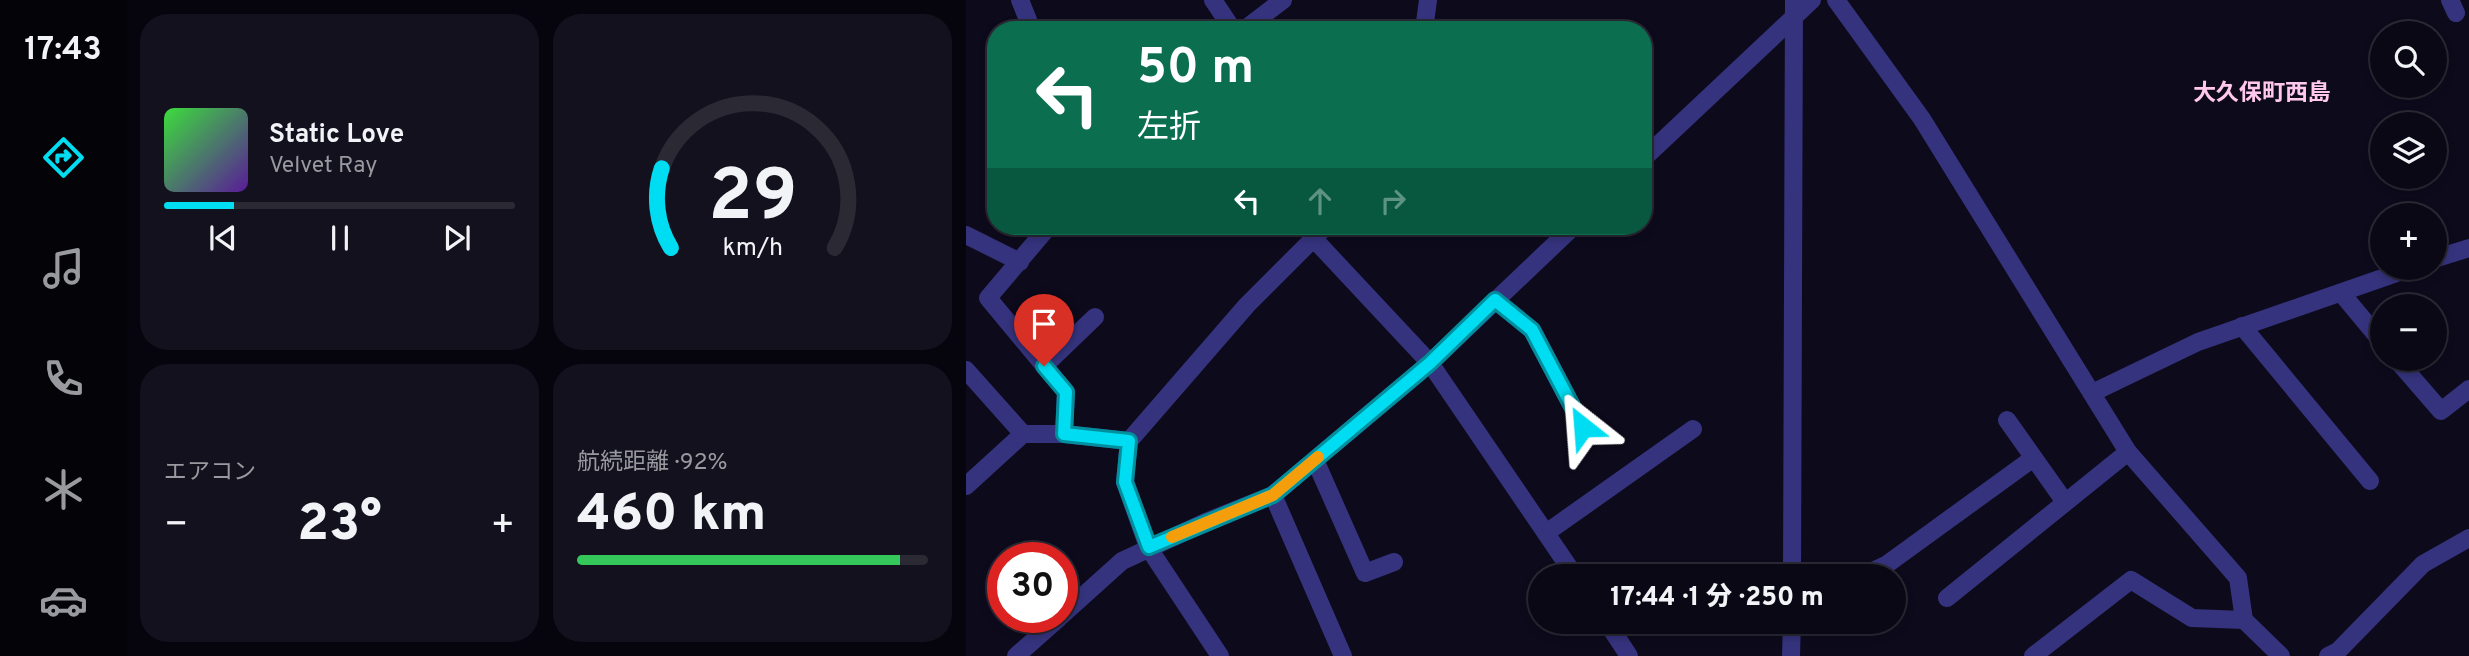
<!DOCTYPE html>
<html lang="ja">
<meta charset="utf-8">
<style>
body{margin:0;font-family:Overpass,"Noto Sans JP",sans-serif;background:#13111e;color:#f1f3f6;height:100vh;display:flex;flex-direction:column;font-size:26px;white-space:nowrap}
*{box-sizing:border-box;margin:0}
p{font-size:23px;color:#999aa0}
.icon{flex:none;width:38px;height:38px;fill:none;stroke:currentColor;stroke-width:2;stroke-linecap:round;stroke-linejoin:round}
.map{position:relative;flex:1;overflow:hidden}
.sheet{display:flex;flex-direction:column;gap:14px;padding:14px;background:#06040c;width:840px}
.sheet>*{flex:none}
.top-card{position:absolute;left:21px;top:21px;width:665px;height:214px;border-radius:28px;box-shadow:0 4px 10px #0003,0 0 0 2px #2a2934;background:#0b6e4f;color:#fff;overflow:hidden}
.controls{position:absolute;left:1404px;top:21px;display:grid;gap:14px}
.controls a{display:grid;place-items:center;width:77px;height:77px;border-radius:50%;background:#0a0815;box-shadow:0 4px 10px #0003,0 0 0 2px #2a2934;font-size:35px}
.speed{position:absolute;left:21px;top:542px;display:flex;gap:14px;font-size:35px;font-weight:700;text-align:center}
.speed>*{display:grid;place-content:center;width:91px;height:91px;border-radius:50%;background:#0a0815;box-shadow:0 4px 10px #0003,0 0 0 2px #2a2934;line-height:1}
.speed .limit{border:10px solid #d22;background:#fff;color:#111}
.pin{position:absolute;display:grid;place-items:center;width:60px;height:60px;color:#fff;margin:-72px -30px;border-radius:50% 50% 50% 0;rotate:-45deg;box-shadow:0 0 7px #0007}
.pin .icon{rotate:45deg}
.me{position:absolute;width:77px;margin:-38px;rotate:332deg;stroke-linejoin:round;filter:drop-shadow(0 0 5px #0008)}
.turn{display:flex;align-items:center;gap:24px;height:147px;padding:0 35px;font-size:32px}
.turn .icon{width:91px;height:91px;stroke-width:2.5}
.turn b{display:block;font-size:49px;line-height:60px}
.lanes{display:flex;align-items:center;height:66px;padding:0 35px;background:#0003;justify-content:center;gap:35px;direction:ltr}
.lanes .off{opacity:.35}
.big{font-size:52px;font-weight:800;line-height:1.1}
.sheet .card{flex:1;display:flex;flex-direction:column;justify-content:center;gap:10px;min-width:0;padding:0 24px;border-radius:28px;background:#13111e}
.sheet .dial{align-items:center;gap:0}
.dial svg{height:182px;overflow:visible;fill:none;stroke:#2a2934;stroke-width:7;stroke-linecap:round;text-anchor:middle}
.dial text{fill:#f1f3f6;stroke:none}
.song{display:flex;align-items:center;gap:21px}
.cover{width:84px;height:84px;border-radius:10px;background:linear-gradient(135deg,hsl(120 70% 55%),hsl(270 70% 35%))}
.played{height:7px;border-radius:4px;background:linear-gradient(90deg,#00dcf1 20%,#2a2934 20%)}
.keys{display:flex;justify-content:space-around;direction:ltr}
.heat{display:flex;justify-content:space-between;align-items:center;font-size:38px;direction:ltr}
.charge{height:10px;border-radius:5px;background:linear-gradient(90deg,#34c759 92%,#2a2934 0)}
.sheet .tiles{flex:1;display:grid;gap:14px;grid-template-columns:repeat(2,1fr)}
.trip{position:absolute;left:562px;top:564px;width:378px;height:70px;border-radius:35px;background:#0a0815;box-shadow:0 4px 10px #0003,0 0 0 2px #2a2934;font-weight:800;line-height:70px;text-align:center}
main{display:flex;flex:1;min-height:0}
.tab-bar{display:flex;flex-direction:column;width:126px;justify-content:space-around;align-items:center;background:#040308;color:#999aa0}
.tab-bar .icon{width:49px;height:49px}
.tab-bar .active{color:#00dcf1}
.tab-bar b{font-size:32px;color:#f1f3f6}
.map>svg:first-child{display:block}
</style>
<main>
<nav class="tab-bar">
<b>17:43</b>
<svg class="icon active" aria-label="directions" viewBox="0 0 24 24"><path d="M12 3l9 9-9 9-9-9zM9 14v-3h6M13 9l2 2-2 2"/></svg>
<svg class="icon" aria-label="music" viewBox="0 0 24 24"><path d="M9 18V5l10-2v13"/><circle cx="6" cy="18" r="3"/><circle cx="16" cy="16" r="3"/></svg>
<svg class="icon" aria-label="phone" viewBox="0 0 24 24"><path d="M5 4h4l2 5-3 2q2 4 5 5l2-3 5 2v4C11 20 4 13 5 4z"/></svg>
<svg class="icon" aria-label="climate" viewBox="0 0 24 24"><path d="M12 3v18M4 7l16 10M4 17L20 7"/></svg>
<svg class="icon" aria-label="car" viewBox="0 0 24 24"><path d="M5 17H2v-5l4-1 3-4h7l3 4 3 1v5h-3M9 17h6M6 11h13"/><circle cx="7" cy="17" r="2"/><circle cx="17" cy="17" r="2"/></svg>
</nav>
<section class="sheet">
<div class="tiles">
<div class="card">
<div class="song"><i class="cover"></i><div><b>Static Love</b><p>Velvet Ray</p></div></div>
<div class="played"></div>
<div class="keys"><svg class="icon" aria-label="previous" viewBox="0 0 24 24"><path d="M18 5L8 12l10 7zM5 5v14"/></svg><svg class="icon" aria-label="pause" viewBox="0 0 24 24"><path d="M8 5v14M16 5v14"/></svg><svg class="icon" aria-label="next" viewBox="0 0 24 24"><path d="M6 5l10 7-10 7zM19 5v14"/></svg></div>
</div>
<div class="card dial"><svg viewBox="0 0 100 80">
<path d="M14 69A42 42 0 1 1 86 69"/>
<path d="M14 69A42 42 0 0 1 10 34" stroke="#00dcf1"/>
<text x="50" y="56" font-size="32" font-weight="700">29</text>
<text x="50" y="72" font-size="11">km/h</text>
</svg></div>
<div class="card"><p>エアコン</p>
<div class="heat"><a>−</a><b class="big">23°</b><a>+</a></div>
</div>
<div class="card"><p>航続距離 · 92%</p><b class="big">460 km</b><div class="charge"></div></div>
</div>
</section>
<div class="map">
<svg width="1503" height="656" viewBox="0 0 1503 656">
<rect width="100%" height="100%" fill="#0d0a1c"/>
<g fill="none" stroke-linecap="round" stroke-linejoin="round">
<g stroke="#35337d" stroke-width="18">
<path d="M54 0 66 30"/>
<path d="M247 0 267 30"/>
<path d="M870 0 956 119 1162 452 1272 578 1278 620 1315 656"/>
<path d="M1484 0 1490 13"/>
<path d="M278 30 317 0"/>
<path d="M458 30 462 0"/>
<path d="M677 159 846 0"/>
<path d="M83 226 22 298 100 392 98 434"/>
<path d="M0 235 54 262"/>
<path d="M348 239 464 363 609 576"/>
<path d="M1468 259 1503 248"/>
<path d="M1376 294 1416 342"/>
<path d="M529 300 566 330 617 427"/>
<path d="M1276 326 1404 481"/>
<path d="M1430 359 1475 411 1503 389"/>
<path d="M78 366 129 317"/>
<path d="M0 370 57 434H98L163 441"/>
<path d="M1126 393 1232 342 1445 268"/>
<path d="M1041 420 1099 502"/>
<path d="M349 460 399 573 428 562"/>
<path d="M0 486 57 434"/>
<path d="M307 495 377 656"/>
<path d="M580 533 727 429"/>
<path d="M826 576 828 0"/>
<path d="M896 576 920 565 1066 459"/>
<path d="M981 598 1162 452"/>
<path d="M96 615 156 561 242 521 307 495 464 363 608 226"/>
<path d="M640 621 663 656"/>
<path d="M50 656 93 618"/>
<path d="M254 656 182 547 159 482 163 441 281 305 360 226"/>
<path d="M825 656 826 621"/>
<path d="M1067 656 1165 580 1226 618 1278 620"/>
<path d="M1362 656 1372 651 1457 564 1503 538"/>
</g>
</g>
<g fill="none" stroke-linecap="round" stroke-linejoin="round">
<g stroke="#008f9d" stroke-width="18">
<path id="route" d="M78 366 100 392 98 434 163 441 159 482 183 547 307 495 464 363 529 300 566 330 617 427"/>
</g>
<use href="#route" stroke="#00dcf1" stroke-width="12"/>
<path stroke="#f59e0b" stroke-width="12" d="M206 537 307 495 352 457"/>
</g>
<g text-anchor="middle" stroke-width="7" stroke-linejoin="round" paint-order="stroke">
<g font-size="23" font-weight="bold" fill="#ffc8ec" stroke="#0d0a1c">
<text x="1296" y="100">大久保町西島</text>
</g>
</g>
</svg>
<div class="controls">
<a><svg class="icon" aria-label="search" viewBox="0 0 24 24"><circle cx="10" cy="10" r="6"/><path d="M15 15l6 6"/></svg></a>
<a><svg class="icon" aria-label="layers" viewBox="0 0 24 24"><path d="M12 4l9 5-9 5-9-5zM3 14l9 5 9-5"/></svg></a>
<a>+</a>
<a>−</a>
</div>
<div class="speed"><div class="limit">30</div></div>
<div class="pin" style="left:78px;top:366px;background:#d93025"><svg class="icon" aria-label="arrive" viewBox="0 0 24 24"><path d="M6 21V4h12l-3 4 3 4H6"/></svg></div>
<svg class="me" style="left:617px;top:427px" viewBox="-20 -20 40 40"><path d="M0-17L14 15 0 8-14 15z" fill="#00dcf1" stroke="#fff" stroke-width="4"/></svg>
<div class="trip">17:44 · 1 分 · 250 m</div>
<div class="top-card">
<div class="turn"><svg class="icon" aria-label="left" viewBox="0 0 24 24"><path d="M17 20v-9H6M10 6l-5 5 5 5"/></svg><div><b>50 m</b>左折</div></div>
<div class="lanes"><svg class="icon" aria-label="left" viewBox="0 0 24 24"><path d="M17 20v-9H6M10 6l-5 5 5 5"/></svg><svg class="icon off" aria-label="ahead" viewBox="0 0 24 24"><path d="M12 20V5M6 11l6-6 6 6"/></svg><svg class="icon off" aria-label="right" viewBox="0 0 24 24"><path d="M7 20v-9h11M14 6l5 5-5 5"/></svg></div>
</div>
</div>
</main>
